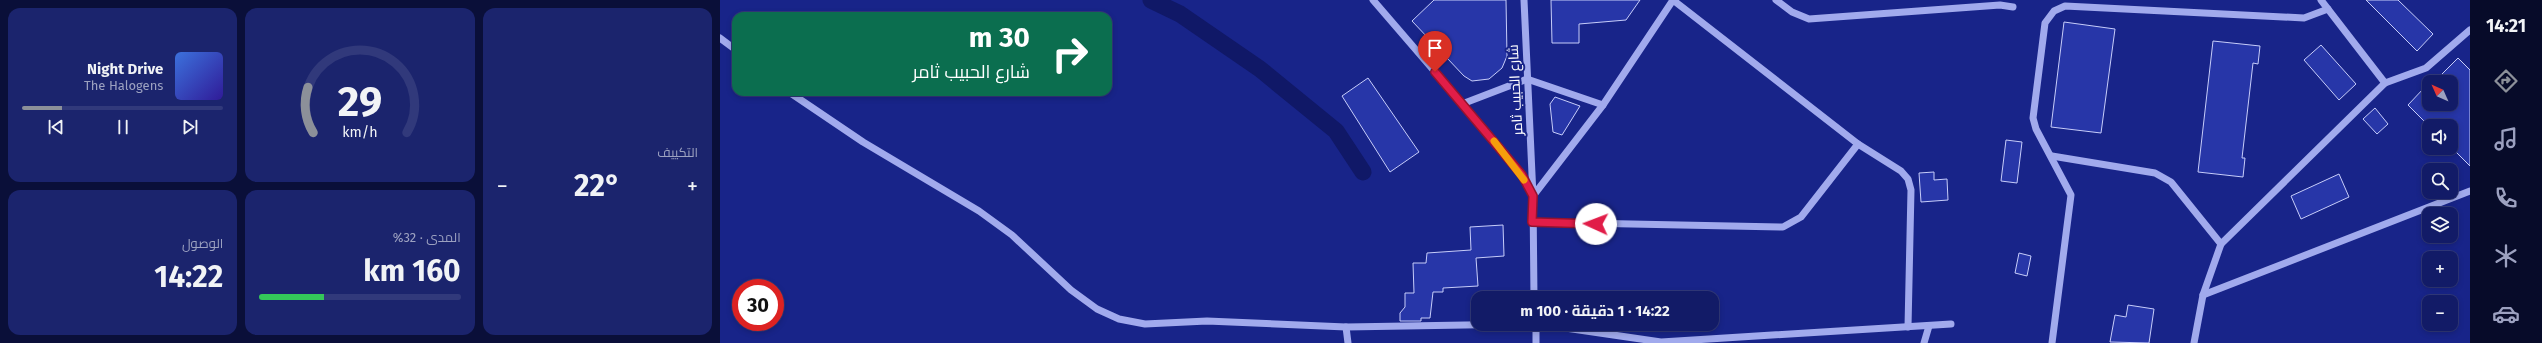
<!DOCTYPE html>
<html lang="ar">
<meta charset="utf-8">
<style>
body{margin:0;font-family:"Fira Sans",Cairo,sans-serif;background:#1b246d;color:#f1f3f6;direction:rtl;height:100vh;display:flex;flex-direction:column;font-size:15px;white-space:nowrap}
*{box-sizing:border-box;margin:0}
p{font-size:13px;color:#9ca1c0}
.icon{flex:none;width:22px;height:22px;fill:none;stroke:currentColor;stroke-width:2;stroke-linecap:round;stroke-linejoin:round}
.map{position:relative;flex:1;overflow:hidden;direction:ltr}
.panel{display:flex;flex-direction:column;gap:8px;padding:8px;background:#0a0f39;width:720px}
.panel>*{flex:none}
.hud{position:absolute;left:12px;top:12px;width:380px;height:84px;border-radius:12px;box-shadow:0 2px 6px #0003,0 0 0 1px #31397b;direction:rtl;background:#0b6e4f;color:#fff;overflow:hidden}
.needle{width:26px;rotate:315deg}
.tools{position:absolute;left:1702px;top:75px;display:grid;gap:8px}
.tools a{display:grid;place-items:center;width:36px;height:36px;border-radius:8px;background:#121b67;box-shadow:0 2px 6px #0003,0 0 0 1px #31397b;font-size:20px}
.speed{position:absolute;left:12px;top:279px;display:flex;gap:8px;font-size:20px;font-weight:700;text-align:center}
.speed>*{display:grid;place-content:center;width:52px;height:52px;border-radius:50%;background:#121b67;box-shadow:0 2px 6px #0003,0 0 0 1px #31397b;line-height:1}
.speed .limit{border:6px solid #d22;background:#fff;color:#111}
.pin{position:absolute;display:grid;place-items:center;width:34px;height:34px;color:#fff;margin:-41px -17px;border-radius:50% 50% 50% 0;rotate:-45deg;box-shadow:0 0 4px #0007}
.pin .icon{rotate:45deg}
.me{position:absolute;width:44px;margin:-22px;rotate:272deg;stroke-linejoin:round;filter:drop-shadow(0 0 3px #0008)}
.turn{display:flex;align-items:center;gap:14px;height:84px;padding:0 16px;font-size:18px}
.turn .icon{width:52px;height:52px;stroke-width:2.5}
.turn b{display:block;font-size:28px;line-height:34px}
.big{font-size:30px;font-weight:700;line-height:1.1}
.panel .tile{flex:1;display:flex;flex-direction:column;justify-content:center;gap:6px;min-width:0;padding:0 14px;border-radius:12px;background:#1b246d}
.panel .dial{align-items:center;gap:0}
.dial svg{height:104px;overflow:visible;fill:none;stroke:#31397b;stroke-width:7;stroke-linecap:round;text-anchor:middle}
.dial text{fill:#f1f3f6;stroke:none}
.song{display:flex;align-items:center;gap:12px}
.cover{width:48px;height:48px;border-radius:6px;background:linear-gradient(135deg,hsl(220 70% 55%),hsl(250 70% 35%))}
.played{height:4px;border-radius:2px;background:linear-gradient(90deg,#8c9099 20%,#31397b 20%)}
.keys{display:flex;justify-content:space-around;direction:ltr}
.heat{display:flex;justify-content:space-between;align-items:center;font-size:22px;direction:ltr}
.charge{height:6px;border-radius:3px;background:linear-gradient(90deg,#34c759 32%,#31397b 0)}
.panel .tiles{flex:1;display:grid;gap:8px;grid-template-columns:repeat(3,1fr)}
.tile:first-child{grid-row:span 2}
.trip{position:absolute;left:751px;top:291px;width:248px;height:40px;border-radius:12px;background:#121b67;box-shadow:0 2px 6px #0003,0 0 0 1px #31397b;font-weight:700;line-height:40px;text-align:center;direction:rtl}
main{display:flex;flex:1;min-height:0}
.tab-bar{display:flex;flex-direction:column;width:72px;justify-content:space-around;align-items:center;background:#070b29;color:#9ca1c0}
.tab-bar .icon{width:28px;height:28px}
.tab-bar .on{color:#8c9099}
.tab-bar b{font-size:18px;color:#f1f3f6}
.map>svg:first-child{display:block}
</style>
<main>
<nav class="tab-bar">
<b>14:21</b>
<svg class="icon on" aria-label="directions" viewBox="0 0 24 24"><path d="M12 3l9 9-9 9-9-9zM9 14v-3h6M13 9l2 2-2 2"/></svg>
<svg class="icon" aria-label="music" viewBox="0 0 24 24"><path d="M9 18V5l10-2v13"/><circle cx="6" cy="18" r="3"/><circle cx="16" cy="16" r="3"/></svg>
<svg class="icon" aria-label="phone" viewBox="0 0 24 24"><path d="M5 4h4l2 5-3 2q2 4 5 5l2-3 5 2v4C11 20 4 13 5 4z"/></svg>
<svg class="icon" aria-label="climate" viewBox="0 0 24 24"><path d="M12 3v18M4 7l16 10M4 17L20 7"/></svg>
<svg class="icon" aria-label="car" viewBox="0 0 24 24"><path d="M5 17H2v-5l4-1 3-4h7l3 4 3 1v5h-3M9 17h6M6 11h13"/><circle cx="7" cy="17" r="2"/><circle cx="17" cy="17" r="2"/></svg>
</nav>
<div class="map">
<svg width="1750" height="343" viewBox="0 0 1750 343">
<rect width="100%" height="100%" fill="#182489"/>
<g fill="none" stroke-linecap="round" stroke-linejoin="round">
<path stroke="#101867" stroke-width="17" d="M431 0 460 14 540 69 616 131 643 172"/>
</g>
<g fill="#2736a8" stroke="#c7cdfa">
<path d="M714 0H786L787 56 782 68 769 79 752 81 744 76 692 21Z"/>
<path d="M831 0H920L906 20 859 24V43H832Z"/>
<path d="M1646 0H1678L1713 34 1697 51Z"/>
<path d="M1344 22 1395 29 1381 133 1331 127Z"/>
<path d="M1493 41 1540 46 1538 64 1533 63 1522 158H1525L1523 177 1478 172Z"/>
<path d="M1601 45 1636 84 1619 100 1584 60Z"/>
<path d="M1738 58 1750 70V166L1731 147V126H1709L1688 105 1704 88 1706 90 1709 87V104H1731V82H1714Z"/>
<path d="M648 78 699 152 670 172 622 96Z"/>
<path d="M835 97 860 106 842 135 833 132 830 104Z"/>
<path d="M1655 108 1668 124 1657 134 1643 119Z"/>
<path d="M1286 140 1302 142 1297 183 1281 181Z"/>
<path d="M1214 172V180L1227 179 1228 200 1201 202 1199 173Z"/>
<path d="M1619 174 1629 197 1581 219 1571 196Z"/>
<path d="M783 225 784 256 756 258 758 286 723 288V292H713L710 318H701V321H680V313L685 307V293H694L693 263H706L707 253 751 250 750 227Z"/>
<path d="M1299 253 1311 256 1307 276 1295 273Z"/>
<path d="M1408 305 1434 309 1429 343 1390 342 1395 315 1406 317Z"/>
</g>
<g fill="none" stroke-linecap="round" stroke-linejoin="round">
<g stroke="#a1aaed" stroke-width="7">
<path d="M653 0 784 152 802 175 813 196 883 105 953 0"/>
<path d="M804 0 813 196 814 298"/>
<path d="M953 0 1138 144 1181 171 1188 179 1191 190 1188 327"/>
<path d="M1056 0 1072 12 1089 19 1280 5 1293 7"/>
<path d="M1601 0 1665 83"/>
<path d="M0 38 16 50"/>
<path d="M69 92 143 142 259 211 292 235 351 290 377 309 399 319 425 324 487 321 626 327 805 324"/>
<path d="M742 104 807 79 883 105"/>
<path d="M1332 156 1435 173 1451 182 1501 244"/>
<path d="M812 222 1063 227 1081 217 1138 144"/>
<path d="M1483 295 1750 191"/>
<path d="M816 324V343"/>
<path d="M818 324 941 342 1231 324"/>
<path d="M626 327 628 343"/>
<path d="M1204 343 1209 326"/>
<path d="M1332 343 1351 195 1316 129 1313 118 1325 23 1334 11 1345 6 1584 18 1608 9"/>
<path d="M1474 343 1483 295 1501 244 1665 83 1706 68 1750 30"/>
</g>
</g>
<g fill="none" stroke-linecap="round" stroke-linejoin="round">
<g stroke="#92132f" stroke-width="10">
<path id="route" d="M715 72 802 175 813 196 812 222 876 224"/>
</g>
<use href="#route" stroke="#e11d48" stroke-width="7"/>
<path stroke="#f59e0b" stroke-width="7" d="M774 141 804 180"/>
</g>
<g text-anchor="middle" stroke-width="4" stroke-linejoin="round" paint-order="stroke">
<g font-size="14" fill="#fff" stroke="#182489">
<text transform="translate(795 90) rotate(-93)" y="5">شارع الحبيب ثامر</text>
</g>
</g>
</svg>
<div class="tools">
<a><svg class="needle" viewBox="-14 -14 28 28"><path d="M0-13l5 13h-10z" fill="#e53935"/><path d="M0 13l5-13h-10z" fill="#9ca1c0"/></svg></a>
<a><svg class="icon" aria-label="sound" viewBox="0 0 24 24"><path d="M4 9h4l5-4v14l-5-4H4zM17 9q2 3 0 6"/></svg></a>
<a><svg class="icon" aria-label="search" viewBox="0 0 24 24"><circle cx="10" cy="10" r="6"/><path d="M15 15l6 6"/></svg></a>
<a><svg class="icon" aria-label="layers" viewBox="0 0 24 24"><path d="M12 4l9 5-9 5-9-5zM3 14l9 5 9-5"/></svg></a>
<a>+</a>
<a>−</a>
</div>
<div class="speed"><div class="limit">30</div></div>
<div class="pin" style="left:715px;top:72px;background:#d93025"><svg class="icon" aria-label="arrive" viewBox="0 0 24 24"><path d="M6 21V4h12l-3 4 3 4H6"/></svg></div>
<svg class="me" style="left:876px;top:224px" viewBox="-20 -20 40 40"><circle r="19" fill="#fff"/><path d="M0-13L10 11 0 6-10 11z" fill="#e11d48"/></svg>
<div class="trip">14:22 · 1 دقيقة · 100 m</div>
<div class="hud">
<div class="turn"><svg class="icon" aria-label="right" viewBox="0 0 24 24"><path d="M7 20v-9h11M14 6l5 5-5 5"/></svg><div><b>30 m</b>شارع الحبيب ثامر</div></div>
</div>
</div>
<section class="panel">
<div class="tiles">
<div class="tile"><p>التكييف</p>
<div class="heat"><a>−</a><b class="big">22°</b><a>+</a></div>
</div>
<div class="tile dial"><svg viewBox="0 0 100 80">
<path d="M14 69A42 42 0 1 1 86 69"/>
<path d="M14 69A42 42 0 0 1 10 34" stroke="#8c9099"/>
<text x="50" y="56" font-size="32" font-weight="700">29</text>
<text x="50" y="72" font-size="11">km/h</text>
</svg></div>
<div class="tile">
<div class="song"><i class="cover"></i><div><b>Night Drive</b><p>The Halogens</p></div></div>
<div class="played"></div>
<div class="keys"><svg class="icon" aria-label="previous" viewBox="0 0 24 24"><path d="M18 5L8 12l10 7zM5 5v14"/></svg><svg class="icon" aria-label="pause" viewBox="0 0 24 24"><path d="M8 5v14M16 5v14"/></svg><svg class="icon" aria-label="next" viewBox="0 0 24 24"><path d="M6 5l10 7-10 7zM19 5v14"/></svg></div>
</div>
<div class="tile"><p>المدى · 32%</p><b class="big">160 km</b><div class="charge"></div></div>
<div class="tile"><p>الوصول</p><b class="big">14:22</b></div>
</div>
</section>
</main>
